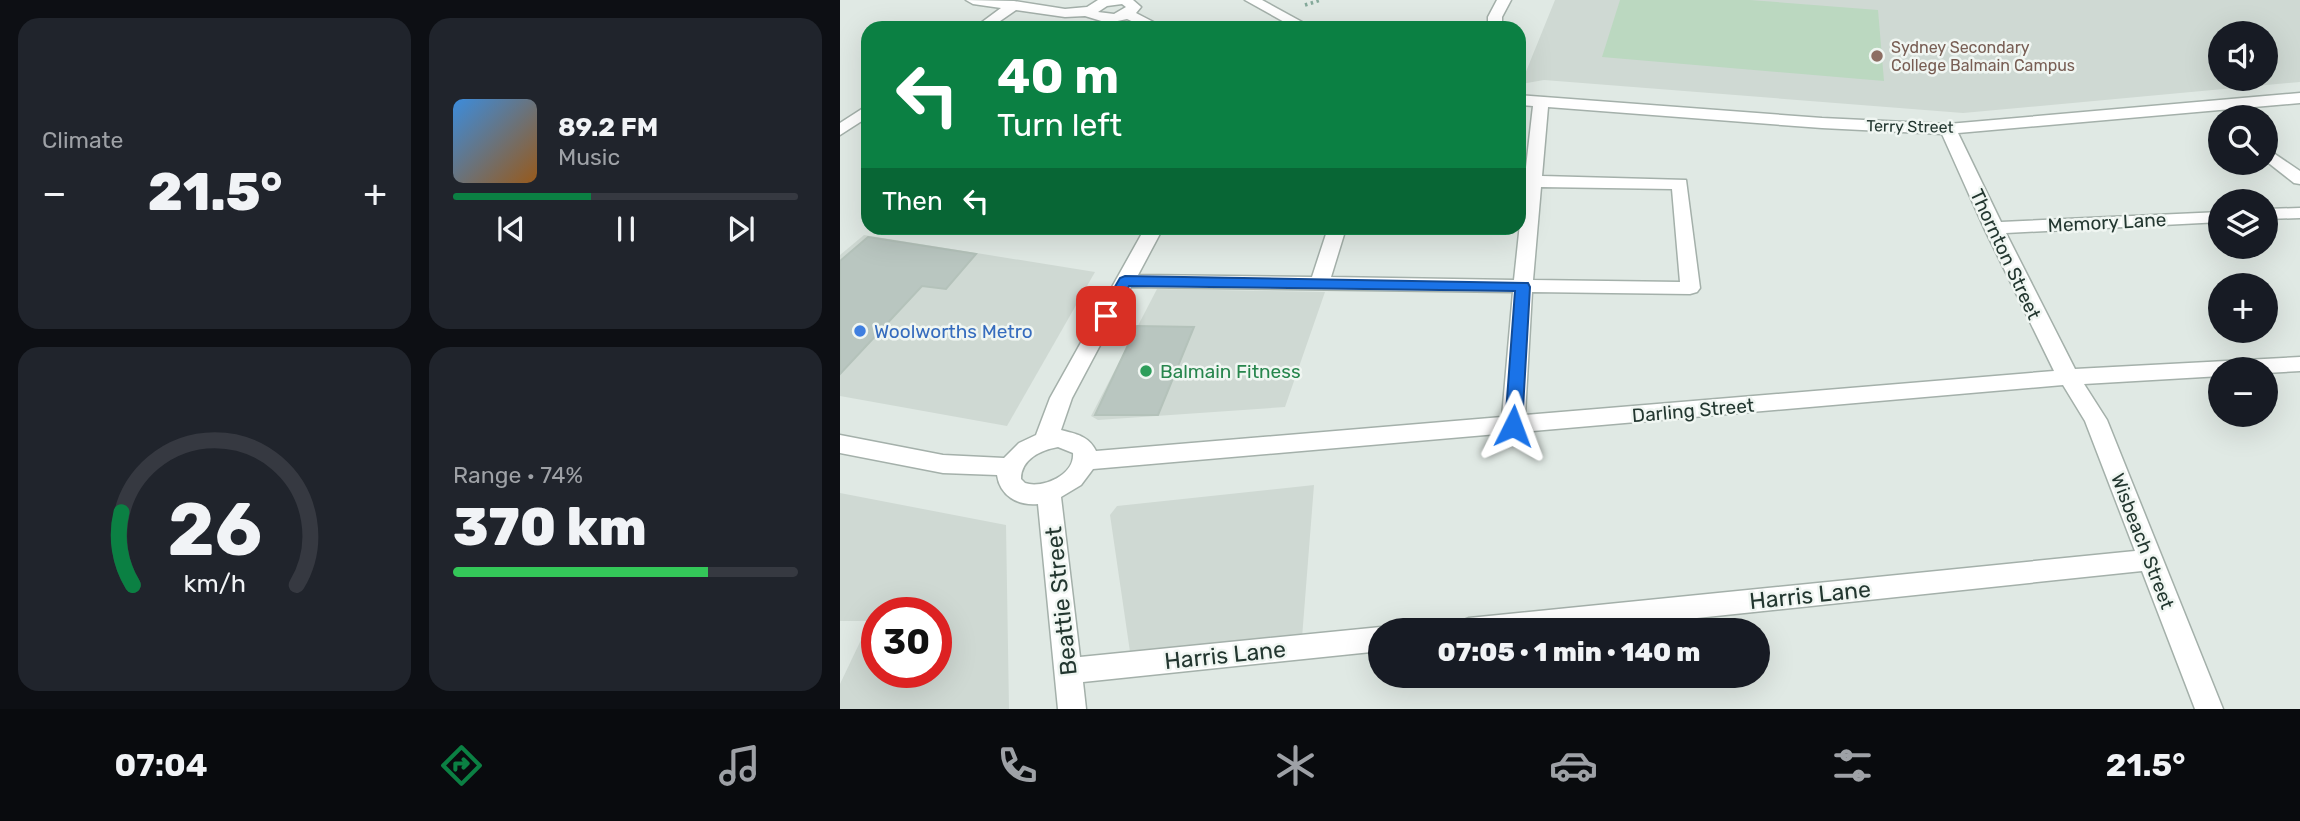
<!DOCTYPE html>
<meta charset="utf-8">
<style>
body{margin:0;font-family:Rubik,sans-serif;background:#20242c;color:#f1f3f6;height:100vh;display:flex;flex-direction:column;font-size:26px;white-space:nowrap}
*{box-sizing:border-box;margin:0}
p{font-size:23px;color:#9ea1a6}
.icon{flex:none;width:38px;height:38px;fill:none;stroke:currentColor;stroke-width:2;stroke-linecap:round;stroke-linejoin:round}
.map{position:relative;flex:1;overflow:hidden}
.details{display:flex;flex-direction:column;gap:18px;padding:18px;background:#0d0f14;width:840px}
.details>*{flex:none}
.banner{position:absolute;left:21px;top:21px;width:665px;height:214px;border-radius:21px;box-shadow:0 7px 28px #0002;background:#0b8043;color:#fff;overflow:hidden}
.tools{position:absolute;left:1368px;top:21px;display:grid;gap:14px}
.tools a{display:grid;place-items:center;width:70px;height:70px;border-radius:50%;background:#171b24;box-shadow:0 7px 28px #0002;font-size:35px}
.speed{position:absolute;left:21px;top:597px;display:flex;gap:14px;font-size:35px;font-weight:700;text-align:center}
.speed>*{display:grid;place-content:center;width:91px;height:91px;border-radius:50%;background:#171b24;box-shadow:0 7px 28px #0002;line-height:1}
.speed .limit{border:10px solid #d22;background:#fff;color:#111}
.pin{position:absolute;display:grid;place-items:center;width:60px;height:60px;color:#fff;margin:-30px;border-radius:14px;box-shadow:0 4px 10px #0006}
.me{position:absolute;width:77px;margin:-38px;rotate:3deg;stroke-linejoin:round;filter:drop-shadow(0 0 5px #0008)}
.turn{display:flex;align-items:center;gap:24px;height:147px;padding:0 21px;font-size:32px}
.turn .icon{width:91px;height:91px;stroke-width:2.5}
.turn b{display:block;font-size:49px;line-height:60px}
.then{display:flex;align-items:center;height:66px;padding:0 21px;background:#0003;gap:14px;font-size:26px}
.big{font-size:52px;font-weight:800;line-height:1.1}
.details .tile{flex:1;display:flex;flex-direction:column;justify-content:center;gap:10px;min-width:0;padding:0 24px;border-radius:21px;background:#20242c}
.details .dial{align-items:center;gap:0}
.dial svg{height:182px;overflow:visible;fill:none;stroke:#363941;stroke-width:7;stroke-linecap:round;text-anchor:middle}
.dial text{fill:#f1f3f6;stroke:none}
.song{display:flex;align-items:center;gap:21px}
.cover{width:84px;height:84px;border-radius:10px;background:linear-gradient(135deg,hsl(210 70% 55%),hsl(30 70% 35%))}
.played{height:7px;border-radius:4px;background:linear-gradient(90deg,#0b8043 40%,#363941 40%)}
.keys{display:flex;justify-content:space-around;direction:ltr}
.heat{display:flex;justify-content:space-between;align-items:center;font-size:38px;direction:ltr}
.charge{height:10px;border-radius:5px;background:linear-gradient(90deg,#34c759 74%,#363941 0)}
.details .tiles{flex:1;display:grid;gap:18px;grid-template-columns:repeat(2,1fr)}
.trip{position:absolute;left:528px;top:618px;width:402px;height:70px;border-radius:35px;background:#171b24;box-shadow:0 7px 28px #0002;font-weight:800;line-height:70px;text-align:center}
.dock{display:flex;height:112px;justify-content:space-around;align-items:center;background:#090b0e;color:#9ea1a6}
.dock .icon{width:49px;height:49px}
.dock .current{color:#0b8043}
.dock b{font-size:32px;color:#f1f3f6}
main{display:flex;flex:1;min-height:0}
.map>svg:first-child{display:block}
</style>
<main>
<section class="details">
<div class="tiles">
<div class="tile"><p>Climate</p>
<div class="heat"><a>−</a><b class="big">21.5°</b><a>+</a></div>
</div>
<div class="tile">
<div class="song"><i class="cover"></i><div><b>89.2 FM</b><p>Music</p></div></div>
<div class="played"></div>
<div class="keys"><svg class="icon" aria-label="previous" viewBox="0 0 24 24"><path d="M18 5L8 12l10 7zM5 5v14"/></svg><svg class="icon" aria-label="pause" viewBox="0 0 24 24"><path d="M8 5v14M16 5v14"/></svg><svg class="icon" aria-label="next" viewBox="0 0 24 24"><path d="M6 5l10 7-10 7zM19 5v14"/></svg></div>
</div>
<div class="tile dial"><svg viewBox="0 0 100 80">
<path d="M14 69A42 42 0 1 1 86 69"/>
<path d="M14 69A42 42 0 0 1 9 37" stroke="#0b8043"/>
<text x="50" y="56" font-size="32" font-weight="700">26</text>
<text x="50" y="72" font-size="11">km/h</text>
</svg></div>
<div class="tile"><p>Range · 74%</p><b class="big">370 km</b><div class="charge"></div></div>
</div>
</section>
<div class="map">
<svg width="1460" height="709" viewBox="0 0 1460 709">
<rect width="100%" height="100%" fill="#e0e9e4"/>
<g fill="#cfd9d3" fill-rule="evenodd">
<path d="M715 0H1460V82L1123 113 704 80 681 84ZM1381 33H1426V79H1381Z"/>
<path d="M24 235 255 272 167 426 0 396V255Z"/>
<path d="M317 289 485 292 445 407 258 420 251 416Z"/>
<path d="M474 485 462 638 290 652 270 515 277 506Z"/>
<path d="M0 493 166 525 169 709H0V684L30 621H0ZM37 612H96V672H37Z"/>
</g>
<path fill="#bbd8c0" d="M780 0H910L1038 10 1044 81 762 57Z"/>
<g fill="#b9c6c0" stroke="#b4c2ba" stroke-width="2">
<path d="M28 237 136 254 106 289 82 286 0 374V261Z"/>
<path d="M297 326 354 327 318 415H255Z"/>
</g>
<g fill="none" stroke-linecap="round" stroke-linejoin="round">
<g stroke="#a4b0aa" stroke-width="3">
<g id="minor">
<path d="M126 0 174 1 225 9 247 7 258 0H293L301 7 296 13 325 28H307L287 19 268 23 245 16 225 17 176 10 150 28H134L161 8 133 4ZM282 4 286 7 274 14 258 12 267 6Z"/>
<path d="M405 0H422L473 28H455Z"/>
<path d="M657 0H671L662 17V28H648V17Z"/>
<path d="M1460 93V103L1118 133 1161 222 1381 212V222L1166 233 1235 369 1460 357V371L1426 373V369H1381V376L1244 384 1267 420 1383 709H1355L1302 571 743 630H616L619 622 629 618 1295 551 1245 421 1223 385 253 469 241 485 221 497 240 657 541 627 549 630H541V651L243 682 246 709H218L198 504C178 506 160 496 157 475L103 473 0 453V435L103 455 164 458 179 443 196 435 210 398 305 228H323L298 275 472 277 488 228H506L491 277 674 280 684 186H679V176H685L693 106 679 105V95L982 118 1108 124ZM708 107 982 128 1102 134 1144 228 1214 371 685 415 692 292 850 294 857 292 860 288 846 180 702 176ZM701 187 832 189 840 282 693 280ZM291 287 673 292 662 417 256 451C249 436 236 434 221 430L232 398ZM218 447 233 453C235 475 202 489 185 483L181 479C181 459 201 450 218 447Z"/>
<path d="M28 105V117L0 135V123Z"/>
<path d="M1426 148 1460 171V184L1454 183 1426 161Z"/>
<path d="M1460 208V218L1426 219V209Z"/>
</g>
</g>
<path stroke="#84a99a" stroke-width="3.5" stroke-dasharray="2.5 3.5" stroke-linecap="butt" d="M465 5 481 0"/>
<use href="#minor" fill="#fff" fill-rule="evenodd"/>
</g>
<path fill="#1a73e8" stroke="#114b97" stroke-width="2" d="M285 276 688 283 690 287 682 426 679 431H667L665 426 675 291 289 286 271 319H260L258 316 280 278Z"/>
<circle fill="#8d6e63" stroke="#f0f6f2" stroke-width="2.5" cx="1037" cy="56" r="7"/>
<circle fill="#3f7fe0" stroke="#f0f6f2" stroke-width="2.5" cx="20" cy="331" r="7"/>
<circle fill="#2e9e5b" stroke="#f0f6f2" stroke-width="2.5" cx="306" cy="371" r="7"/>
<g text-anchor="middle" stroke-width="5" stroke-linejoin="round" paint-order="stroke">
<g font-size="16" fill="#785e54" stroke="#f0f6f2" text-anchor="start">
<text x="1051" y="53">Sydney Secondary<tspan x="1051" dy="18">College Balmain Campus</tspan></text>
</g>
<g font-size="16" fill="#233730" stroke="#f0f6f2">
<text transform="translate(1070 126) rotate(1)" y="6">Terry Street</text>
</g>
<g font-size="19" fill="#233730" stroke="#f0f6f2">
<text transform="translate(1267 222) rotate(-3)" y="7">Memory Lane</text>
<text transform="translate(1166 254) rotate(65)" y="7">Thornton Street</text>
<text transform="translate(853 410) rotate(-5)" y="7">Darling Street</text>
<text transform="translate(1303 541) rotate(69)" y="7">Wisbeach Street</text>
</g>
<g font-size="19" fill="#366cbe" stroke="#f0f6f2" text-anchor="start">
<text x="34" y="338">Woolworths Metro</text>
</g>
<g font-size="19" fill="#27864d" stroke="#f0f6f2" text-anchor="start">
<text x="320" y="378">Balmain Fitness</text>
</g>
<g font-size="23" fill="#233730" stroke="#f0f6f2">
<text transform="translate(970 595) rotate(-6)" y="8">Harris Lane</text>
<text transform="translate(221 601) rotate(-96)" y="8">Beattie Street</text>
<text transform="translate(385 655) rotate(-6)" y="8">Harris Lane</text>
</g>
</g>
</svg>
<div class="tools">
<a><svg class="icon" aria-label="sound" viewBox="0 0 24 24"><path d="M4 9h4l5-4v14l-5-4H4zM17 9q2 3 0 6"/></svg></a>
<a><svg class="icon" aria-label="search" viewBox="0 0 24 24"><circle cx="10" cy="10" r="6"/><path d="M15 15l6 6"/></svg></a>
<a><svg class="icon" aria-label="layers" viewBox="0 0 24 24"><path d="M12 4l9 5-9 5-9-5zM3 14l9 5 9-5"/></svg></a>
<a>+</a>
<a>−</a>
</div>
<div class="speed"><div class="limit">30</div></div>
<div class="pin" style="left:266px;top:316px;background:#d93025"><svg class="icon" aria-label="arrive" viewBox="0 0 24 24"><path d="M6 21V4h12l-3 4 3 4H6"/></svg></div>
<svg class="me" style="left:673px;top:426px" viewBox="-20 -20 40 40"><path d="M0-17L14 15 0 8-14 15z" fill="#1a73e8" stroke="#fff" stroke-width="4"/></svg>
<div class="trip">07:05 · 1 min · 140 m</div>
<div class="banner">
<div class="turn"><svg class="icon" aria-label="left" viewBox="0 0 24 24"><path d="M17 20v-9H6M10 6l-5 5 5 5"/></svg><div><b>40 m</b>Turn left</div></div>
<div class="then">Then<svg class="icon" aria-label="left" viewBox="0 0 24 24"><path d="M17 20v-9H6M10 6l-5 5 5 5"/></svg></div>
</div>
</div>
</main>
<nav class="dock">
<b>07:04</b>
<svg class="icon current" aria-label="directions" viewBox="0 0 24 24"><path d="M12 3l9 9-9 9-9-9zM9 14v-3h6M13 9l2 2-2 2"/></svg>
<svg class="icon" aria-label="music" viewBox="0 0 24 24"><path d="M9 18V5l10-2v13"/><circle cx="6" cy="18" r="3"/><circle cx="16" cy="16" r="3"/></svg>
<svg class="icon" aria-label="phone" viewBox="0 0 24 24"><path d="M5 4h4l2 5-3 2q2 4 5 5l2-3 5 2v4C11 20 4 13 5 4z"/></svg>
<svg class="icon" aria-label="climate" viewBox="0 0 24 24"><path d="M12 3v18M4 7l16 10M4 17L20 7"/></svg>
<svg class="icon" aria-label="car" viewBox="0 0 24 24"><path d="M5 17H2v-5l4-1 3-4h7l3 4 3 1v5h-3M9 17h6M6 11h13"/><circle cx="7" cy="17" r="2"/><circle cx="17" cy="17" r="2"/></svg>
<svg class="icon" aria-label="filters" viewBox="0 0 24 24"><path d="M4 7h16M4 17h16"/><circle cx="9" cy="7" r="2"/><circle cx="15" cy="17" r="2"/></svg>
<b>21.5°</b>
</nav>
